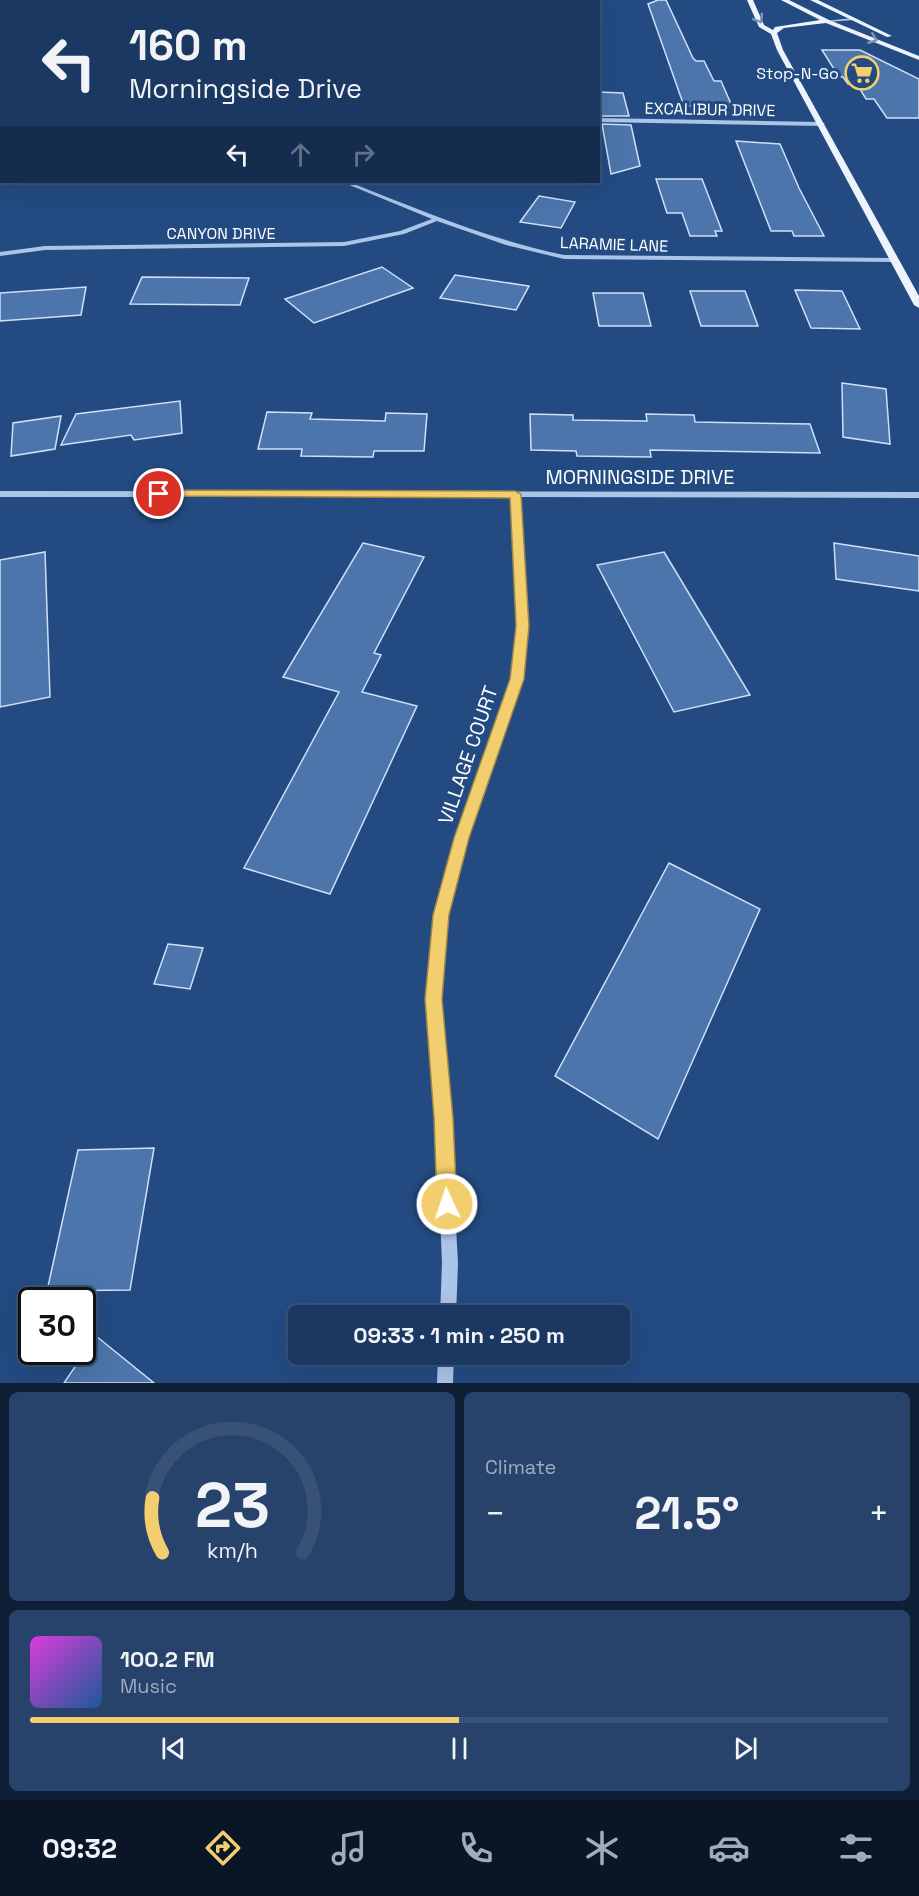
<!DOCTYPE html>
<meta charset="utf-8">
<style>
body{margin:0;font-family:"Space Grotesk",sans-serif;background:#27436b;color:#f1f3f6;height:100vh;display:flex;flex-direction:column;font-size:22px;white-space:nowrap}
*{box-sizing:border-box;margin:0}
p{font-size:20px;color:#9facbe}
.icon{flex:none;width:33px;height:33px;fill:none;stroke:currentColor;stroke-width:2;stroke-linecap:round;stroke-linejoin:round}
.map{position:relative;height:1383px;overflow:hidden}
.side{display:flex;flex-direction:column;gap:9px;padding:9px;background:#0e1f36;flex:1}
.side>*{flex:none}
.banner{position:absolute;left:0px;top:0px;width:600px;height:183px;box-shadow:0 6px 24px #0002,0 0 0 2px #385277;background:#1a3862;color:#f1f3f6;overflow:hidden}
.speed{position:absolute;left:18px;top:1287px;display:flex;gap:12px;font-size:30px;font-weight:700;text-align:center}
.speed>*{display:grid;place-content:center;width:78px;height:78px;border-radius:50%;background:#1a3862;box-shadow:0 6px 24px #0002,0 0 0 2px #385277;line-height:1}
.speed .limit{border:3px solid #111;border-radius:9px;background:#fff;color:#111}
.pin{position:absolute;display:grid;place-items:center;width:51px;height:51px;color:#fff;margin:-26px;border:3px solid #fff;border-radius:50%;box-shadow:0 2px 6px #0007}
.me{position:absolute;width:66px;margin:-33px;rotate:357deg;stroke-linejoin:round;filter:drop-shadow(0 0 4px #0008)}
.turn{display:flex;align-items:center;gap:21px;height:126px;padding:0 30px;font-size:27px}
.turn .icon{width:78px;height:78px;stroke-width:2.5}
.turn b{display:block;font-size:42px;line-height:51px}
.lanes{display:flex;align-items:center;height:57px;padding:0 30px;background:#0003;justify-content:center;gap:30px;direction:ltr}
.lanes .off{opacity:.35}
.big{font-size:45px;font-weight:700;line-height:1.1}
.side .widget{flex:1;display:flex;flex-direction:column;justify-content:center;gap:9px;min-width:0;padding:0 21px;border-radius:9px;background:#27436b}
.side .dial{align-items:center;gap:0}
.dial svg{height:156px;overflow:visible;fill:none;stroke:#385277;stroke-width:7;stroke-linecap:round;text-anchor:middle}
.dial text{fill:#f1f3f6;stroke:none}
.song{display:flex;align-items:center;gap:18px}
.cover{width:72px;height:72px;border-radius:9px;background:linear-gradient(135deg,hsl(300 70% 55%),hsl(210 70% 35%))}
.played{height:6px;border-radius:3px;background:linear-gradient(90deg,#f3ce6e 50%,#385277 50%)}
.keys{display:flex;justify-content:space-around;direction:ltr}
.heat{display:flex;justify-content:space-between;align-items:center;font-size:33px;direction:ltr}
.side .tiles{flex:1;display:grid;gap:9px;grid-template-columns:1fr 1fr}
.widget:last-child{grid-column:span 2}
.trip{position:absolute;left:288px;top:1305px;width:342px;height:60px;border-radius:9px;background:#1a3862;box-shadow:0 6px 24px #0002,0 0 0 2px #385277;font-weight:700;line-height:60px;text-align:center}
.dock{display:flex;height:96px;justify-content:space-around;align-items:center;background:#0a1627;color:#9facbe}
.dock .icon{width:42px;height:42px}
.dock .active{color:#f3ce6e}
.dock b{font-size:27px;color:#f1f3f6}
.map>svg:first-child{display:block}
</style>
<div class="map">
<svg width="919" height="1383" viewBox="0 0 919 1383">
<rect width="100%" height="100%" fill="#234b82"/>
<g fill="#4b75ab" stroke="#cfe0f6" stroke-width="1.5">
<path d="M658 0H666L693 58 696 61H704L714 81H721L732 106H684L648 4Z"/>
<path d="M822 50H860L919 79V118H887L874 99H866L857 84H848L843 77H839Z"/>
<path d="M598 92 623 93 629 116H601Z"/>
<path d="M602 124 631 125 640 166 611 174Z"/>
<path d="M736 141 780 144 799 188 824 236H794L792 231H771Z"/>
<path d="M656 179H702L722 231H715L717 236H690L682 213H667Z"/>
<path d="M539 196 575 202 561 228 520 222Z"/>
<path d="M382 267 413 288 314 323 285 299Z"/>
<path d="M455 275 529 286 516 310 440 298Z"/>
<path d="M142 277 249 278 240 305 130 304Z"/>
<path d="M86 287 81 315 0 321V293Z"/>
<path d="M795 290 842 291 860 329 811 328Z"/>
<path d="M690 291H745L758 326H701Z"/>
<path d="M593 293H643L651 326H599Z"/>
<path d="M842 383 886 389 890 444 843 437Z"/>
<path d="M180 401 182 433 134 440 131 435 61 445 76 414Z"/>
<path d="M267 412 312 413 310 419 385 421 386 413 427 414 424 451H374L373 457 301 456 302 449H258Z"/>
<path d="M530 414 573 415V420L647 421 646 414 694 415 695 422 810 424 820 453 650 450 651 457 577 456 576 451 531 450Z"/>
<path d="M61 416 55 449 11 456 13 423Z"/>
<path d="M363 543 424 557 374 653 381 655 362 692 417 706 330 894 244 868 339 692 283 677Z"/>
<path d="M834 543 919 556V591L836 579Z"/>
<path d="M45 552 50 697 0 707V560Z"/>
<path d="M664 552 750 695 674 712 597 565Z"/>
<path d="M669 863 760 909 658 1139 555 1076Z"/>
<path d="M168 944 203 948 190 989 154 984Z"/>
<path d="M154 1148 130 1290 47 1291 78 1150Z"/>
<path d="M96 1336 154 1383H64Z"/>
</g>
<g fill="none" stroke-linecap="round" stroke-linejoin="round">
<g fill="#abc5e8" fill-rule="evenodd">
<path d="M174 0H178L173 2Z"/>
<path d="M853 18 854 20 827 22 825 21Z"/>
<rect x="0" y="31" width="2" height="2"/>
<path d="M0 111H2L0 115Z"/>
<path d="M598 118 822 122 825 124 822 126 598 122Z"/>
<path d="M342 182H349C420 210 488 239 564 255L895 258 898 260 895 262 564 259 506 245 437 221 404 234 344 246 45 250 0 256V252L45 246 344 242 400 231 432 219Z"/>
<path d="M0 491 919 492V498L520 497 528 626 522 679 468 838 447 915 440 999 450 1118 458 1263 456 1316H440L442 1263 436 1118 426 999 435 915 456 838 512 679 518 626 511 497H0Z"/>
<path d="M438 1354H454L453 1383H437Z"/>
</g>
<g fill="#edf3fd" fill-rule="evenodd">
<path d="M747 0H753L764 25 773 30 775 27 820 20 781 0H789L829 20 919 56V60L826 23 784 28 777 33 783 50 919 296V308L914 305 777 50 771 34 759 27Z"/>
<path d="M810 0H818L892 36 887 37Z"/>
</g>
</g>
<defs><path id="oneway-chevron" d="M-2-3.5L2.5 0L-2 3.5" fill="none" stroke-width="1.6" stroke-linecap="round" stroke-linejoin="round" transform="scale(1.5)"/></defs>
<g stroke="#7e97b9">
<use href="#oneway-chevron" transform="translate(759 19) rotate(59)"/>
<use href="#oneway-chevron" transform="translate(873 39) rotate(22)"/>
</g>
<path fill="#f3ce6e" stroke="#9e8648" stroke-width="1.5" d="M159 490 515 491 521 494 529 626 524 679 469 838 449 915 442 999 453 1118 457 1204 454 1211 447 1214 440 1211 437 1204 434 1118 425 999 433 915 454 838 510 679 516 626 510 498 155 496V491Z"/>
<defs>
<g id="supermarket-ring" transform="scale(1.725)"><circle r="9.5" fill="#234b82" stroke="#f3ce6e" stroke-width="1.5"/><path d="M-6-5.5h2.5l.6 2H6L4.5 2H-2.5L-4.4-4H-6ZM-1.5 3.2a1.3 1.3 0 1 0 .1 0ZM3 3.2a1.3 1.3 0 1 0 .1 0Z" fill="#f3ce6e"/></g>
</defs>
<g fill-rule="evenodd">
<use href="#supermarket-ring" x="862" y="73"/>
</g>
<g text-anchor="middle" stroke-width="6" stroke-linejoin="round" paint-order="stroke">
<g font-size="16" fill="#fff" stroke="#234b82" text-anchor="end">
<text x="839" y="79">Stop-N-Go</text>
</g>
<g font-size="16" fill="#fff" stroke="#234b82">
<text transform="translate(710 109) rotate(1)" y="6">EXCALIBUR DRIVE</text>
<text x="221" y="239">CANYON DRIVE</text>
<text transform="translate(614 244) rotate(2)" y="6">LARAMIE LANE</text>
</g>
<g font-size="20" fill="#fff" stroke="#234b82">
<text x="640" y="484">MORNINGSIDE DRIVE</text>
<text transform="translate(468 755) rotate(-71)" y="7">VILLAGE COURT</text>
</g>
</g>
</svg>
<div class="speed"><div class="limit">30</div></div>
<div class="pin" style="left:159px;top:494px;background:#d93025"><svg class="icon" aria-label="arrive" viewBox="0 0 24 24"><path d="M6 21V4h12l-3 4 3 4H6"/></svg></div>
<svg class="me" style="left:447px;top:1204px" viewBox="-20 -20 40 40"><circle r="17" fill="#f3ce6e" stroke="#fff" stroke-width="3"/><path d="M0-11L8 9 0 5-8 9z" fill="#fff"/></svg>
<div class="trip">09:33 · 1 min · 250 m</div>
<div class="banner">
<div class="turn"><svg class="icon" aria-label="left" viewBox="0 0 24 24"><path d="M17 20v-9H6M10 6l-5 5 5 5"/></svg><div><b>160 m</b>Morningside Drive</div></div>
<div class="lanes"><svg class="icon" aria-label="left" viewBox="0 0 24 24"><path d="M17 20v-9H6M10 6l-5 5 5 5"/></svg><svg class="icon off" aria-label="ahead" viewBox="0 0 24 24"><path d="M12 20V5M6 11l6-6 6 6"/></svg><svg class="icon off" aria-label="right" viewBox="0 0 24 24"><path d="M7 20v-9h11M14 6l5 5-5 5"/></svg></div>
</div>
</div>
<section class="side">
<div class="tiles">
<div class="widget dial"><svg viewBox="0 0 100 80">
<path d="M14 69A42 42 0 1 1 86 69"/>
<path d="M14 69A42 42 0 0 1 9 41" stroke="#f3ce6e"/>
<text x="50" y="56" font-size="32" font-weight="700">23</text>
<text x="50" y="72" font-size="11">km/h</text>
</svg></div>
<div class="widget"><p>Climate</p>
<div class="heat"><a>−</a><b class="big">21.5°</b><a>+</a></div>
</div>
<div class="widget">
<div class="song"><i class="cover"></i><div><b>100.2 FM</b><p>Music</p></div></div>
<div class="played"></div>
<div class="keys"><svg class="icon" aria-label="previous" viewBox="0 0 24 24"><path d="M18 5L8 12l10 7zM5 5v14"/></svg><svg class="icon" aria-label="pause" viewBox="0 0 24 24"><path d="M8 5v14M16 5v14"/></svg><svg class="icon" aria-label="next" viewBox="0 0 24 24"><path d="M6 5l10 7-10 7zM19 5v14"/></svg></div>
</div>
</div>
</section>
<nav class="dock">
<b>09:32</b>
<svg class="icon active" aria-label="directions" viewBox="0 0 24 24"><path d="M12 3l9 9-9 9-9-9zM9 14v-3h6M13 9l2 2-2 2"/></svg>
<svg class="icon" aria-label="music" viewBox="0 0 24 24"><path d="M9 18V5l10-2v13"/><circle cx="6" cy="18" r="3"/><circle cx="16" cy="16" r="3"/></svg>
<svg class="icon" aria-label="phone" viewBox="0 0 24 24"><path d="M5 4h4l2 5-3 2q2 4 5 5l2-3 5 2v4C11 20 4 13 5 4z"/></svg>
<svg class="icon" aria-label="climate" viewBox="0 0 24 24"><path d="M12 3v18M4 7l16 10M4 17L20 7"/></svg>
<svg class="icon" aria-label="car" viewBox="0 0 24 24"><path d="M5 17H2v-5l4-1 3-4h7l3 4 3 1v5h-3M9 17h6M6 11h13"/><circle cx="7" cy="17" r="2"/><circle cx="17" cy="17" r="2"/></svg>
<svg class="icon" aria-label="filters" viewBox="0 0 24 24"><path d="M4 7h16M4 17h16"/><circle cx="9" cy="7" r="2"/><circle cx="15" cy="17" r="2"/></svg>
</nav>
